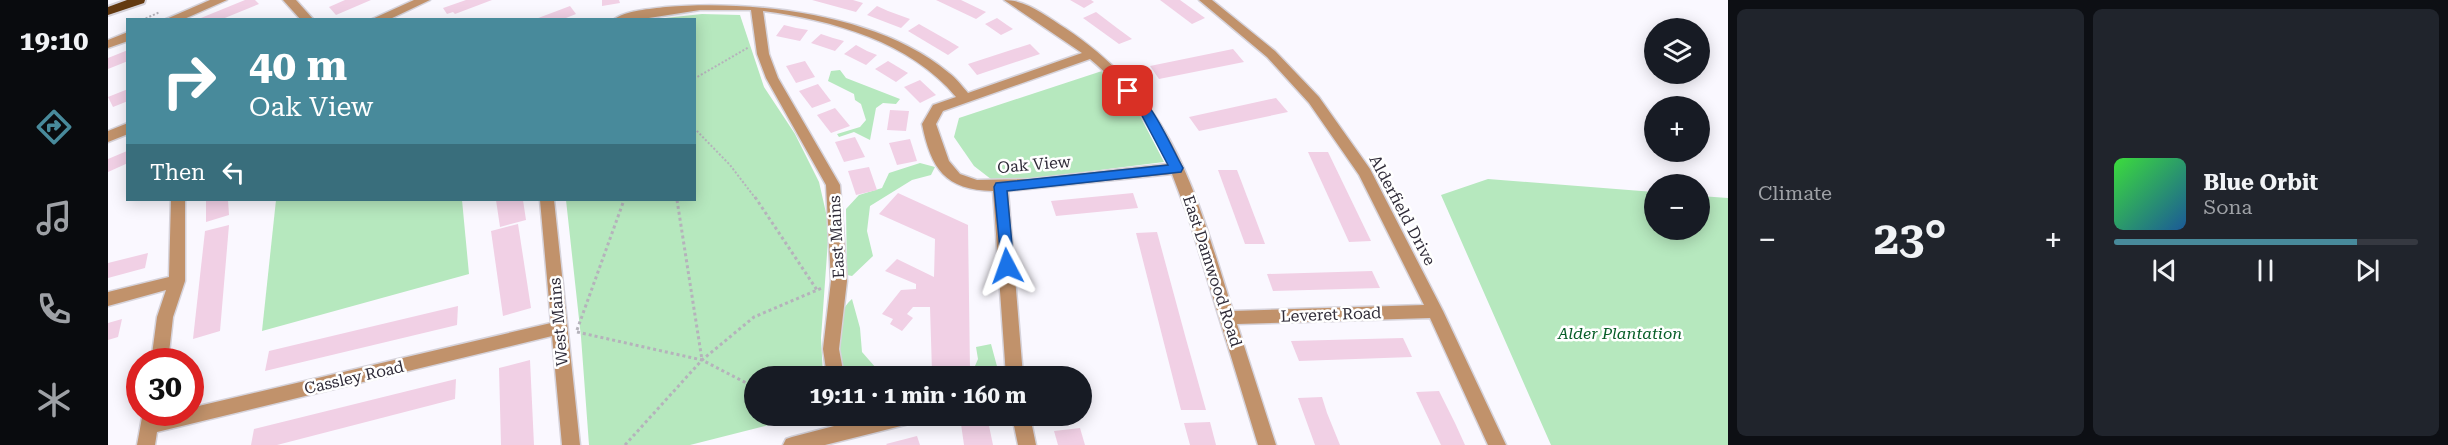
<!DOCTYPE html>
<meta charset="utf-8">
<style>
body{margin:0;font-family:"Roboto Serif",serif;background:#20242c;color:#f1f3f6;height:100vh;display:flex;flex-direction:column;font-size:22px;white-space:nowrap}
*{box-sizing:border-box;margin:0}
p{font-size:20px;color:#9ea1a6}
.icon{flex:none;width:33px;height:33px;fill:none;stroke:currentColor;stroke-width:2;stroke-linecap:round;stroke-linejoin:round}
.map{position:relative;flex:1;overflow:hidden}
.sheet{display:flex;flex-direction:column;gap:9px;padding:9px;background:#0d0f14;width:720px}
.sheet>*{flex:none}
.top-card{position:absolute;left:18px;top:18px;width:570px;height:183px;border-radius:0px;box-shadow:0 3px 15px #0003;background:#488a9b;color:#fff;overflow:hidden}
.buttons{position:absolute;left:1536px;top:18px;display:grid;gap:12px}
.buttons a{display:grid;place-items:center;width:66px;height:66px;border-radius:50%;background:#171b24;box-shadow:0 3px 15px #0003;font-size:30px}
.speed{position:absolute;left:18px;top:348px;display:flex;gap:12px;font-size:30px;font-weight:700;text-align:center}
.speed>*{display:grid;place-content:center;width:78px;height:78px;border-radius:50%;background:#171b24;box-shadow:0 3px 15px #0003;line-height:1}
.speed .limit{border:9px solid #d22;background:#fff;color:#111}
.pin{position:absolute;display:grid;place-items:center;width:51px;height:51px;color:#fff;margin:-26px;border-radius:12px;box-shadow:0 3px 9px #0006}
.me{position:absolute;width:66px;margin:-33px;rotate:356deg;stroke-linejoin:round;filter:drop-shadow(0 0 4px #0008)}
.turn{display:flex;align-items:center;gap:21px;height:126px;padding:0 24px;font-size:27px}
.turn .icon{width:78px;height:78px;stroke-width:2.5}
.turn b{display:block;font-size:42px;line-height:51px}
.then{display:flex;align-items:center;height:57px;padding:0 24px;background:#0003;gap:12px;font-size:22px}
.big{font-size:45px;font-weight:700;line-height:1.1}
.sheet .tile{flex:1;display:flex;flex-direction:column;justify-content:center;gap:9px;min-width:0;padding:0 21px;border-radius:9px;background:#20242c}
.song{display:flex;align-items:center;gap:18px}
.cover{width:72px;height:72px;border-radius:9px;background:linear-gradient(135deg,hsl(120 70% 55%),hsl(210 70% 35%))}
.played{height:6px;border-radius:3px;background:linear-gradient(90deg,#488a9b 80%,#363941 80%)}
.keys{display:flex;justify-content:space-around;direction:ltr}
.heat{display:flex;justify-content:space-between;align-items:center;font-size:33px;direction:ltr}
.sheet .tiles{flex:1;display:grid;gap:9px;grid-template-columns:repeat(2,1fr)}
.trip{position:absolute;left:636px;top:366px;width:348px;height:60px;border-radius:30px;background:#171b24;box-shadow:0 3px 15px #0003;font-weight:700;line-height:60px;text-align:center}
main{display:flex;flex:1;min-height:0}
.tabs{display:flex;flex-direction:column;width:108px;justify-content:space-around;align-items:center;background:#090b0e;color:#9ea1a6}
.tabs .icon{width:42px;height:42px}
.tabs .selected{color:#488a9b}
.tabs b{font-size:27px;color:#f1f3f6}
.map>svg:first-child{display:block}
</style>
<main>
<nav class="tabs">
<b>19:10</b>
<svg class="icon selected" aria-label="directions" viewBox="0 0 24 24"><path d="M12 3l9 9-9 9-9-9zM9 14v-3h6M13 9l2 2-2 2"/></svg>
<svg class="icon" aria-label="music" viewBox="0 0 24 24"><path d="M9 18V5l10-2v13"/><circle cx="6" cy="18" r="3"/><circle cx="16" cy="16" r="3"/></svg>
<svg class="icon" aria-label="phone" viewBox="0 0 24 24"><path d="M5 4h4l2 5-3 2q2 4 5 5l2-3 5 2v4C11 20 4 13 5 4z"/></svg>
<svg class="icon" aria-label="climate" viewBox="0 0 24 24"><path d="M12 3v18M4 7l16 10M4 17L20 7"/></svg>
</nav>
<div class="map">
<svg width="1620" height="445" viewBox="0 0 1620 445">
<rect width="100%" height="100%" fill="#faf8ff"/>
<g fill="#b6e8be">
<path d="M594 14 632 15 656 87 687 134 711 182 721 226 713 338 715 376H646V416H697L582 445H481L473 337 458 200H586V20L548 19Z"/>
<path d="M732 70 738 78 792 99 788 104 775 103 768 108 762 140 746 132 731 137 729 134 752 127 758 120 753 104 747 100 746 94 720 81 723 71Z"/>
<path d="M994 71 1032 116 1056 162 888 183 866 166 846 137 851 118Z"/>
<path d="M812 163 827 167 823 175 804 180 762 206 759 231 765 256 744 276 739 275 738 209 751 195 774 188 781 173Z"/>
<path d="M1380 179 1546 192V230H1592V196L1620 198V445H1443L1333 195Z"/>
<path d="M168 200H354L361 274 154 331Z"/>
<path d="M744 299 752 328 754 352 775 376H732C729 352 723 317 744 299Z"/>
<path d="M883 344 890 370 888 376H853L864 373 870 359 868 347Z"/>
</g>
<g fill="#f1d0e5">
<path d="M137 0H147L151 4 112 20H88Z"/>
<path d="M237 0H263L228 15 221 7Z"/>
<path d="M358 0H384L347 14 345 12 339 14 335 8Z"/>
<path d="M494 0H511L512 3 494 6Z"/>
<path d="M704 0H745L755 3 748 12Z"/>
<path d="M828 0H853L878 12 868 19Z"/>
<path d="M962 0H983L986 2 976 8Z"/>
<path d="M1052 0H1072L1097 18 1084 24Z"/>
<path d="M462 6 468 14 453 20H425Z"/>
<path d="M769 6 780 11 802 19 793 28 759 15Z"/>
<path d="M988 12 1009 28 1024 39 1011 44 975 18Z"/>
<path d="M889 18 899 25 905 29 893 35 877 24Z"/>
<path d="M811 24 841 41 851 47 840 55 800 31Z"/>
<path d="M676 25 688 28 700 30 692 41 668 36Z"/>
<path d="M713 34 725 38 736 41 727 51 703 43Z"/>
<path d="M922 44 932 54 869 75 860 64Z"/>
<path d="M748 45 759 51 769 55 758 65 736 54Z"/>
<path d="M1125 49 1136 62 1051 79 1042 66Z"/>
<path d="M20 50V61L0 69V58Z"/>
<path d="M697 61 707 77 688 83 678 66Z"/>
<path d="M780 61 800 73 788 82 767 69Z"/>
<path d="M812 80 828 95 812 103 796 87Z"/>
<path d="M710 84 723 101 704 108 691 91Z"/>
<path d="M20 89V101L5 107 0 97Z"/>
<path d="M1168 98 1180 112 1091 131 1081 117Z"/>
<path d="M727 108 742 126 723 133 709 115Z"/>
<path d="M782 110 801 111 798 131 779 130Z"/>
<path d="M747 137 757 157 736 162 727 142Z"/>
<path d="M802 139 809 161 789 165 781 143Z"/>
<path d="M19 151 20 163 0 172V159Z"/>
<path d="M1200 152H1220L1263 241 1241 242Z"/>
<path d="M761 167 769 190 748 195 740 171Z"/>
<path d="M1110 170H1129L1157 244H1137Z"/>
<path d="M790 193 860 225 862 370 824 372 822 307H805L799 314 805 318 794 331 782 324 785 319 774 314 793 290 808 289V284L777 271 789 259 826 277 827 239 771 214Z"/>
<path d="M1025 193 1030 208 948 216 943 201Z"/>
<path d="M98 200H120L121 215 98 222Z"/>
<path d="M388 200H415L418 220 392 227Z"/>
<path d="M410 224 423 308 395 316 383 231Z"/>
<path d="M121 225 112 331 85 339 97 231Z"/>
<path d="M1049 232 1078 339 1098 410H1073L1028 233Z"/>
<path d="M40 253 37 268 0 278V263Z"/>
<path d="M1264 271 1272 288 1165 291 1159 274Z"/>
<path d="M350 306 349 325 157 371 161 351Z"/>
<path d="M14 319 10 337 0 340V323Z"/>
<path d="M1295 338 1304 357 1191 361 1183 341Z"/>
<path d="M422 360 426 445H393L391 368Z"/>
<path d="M348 379 347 399 169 445H143L146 429Z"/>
<path d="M1331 391 1347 423 1357 445H1333L1308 392Z"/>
<path d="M1214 397 1219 413 1232 445H1207L1190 398Z"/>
<path d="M880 421 885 445H856L853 424Z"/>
<path d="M1102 422 1108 445H1082L1076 423Z"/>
<path d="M972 428 977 445H950L946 431Z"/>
<path d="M809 436 812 445H779L778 444Z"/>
</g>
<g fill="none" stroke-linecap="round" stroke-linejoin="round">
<g stroke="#d6d3db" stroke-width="3">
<g id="minor">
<path d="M102 0H119L74 20H56Z"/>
<path d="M175 0H188L206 20H193Z"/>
<path d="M306 0H322L280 20H262Z"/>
<path d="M896 0C919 0 938 16 957 28 1068 102 1087 192 1125 311L1316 305 1251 175 1201 103 1159 57 1091 0H1104L1167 51 1211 97 1262 169 1335 311 1398 445H1380L1322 318 1129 324 1168 445H1150L1081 219 1064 174 900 191 915 376H898L885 191C837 190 823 169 814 124L825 105 848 97C803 42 724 20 655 11L661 54 670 78 732 185 739 281 731 349 736 376H719L715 349 723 281 718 185 658 78 649 54 643 10H592L528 20H505C518 10 543 9 558 7 647 0 771 14 841 73 848 78 854 86 860 93L974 53ZM982 59C1017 88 1042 123 1060 164L923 179 869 180 852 174 841 161 828 124 835 111Z"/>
<path d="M20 32V41L0 48V40Z"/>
<path d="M20 123V134L0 142V131Z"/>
<path d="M63 200H77V281L65 317 60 362H43L49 317 58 290 0 306V292L61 277Z"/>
<path d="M432 200H446L472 445H454L444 336 49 432 47 445H29L35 412H53L52 415 82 412V408L443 323Z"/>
<path d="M724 416H742L743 422 770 416H810L807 422 801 424 717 445H675L678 439 684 437 726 426Z"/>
<path d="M904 416H922L928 445H910Z"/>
</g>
</g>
<g stroke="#d6d3db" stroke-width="4">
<path id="trunk" d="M19 0H37L36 3 0 15V7Z"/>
</g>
<g stroke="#b5b2bb" stroke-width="2" stroke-dasharray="2 2" stroke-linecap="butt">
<path d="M34 20 52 12"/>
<path d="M586 79 641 47"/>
<path d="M586 128 622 165 648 199"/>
</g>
<g stroke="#b5b2bb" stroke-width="3" stroke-dasharray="3 3" stroke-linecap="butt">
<path d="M647 197 709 290"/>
<path d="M569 200 594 360"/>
<path d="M469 330 516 200"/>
<path d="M469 332 594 360 646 387"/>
<path d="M703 416 713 421"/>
<path d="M517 445 594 360 646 317 714 288"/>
</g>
<use href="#minor" fill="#c1926b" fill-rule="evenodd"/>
<use href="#trunk" fill="#643a11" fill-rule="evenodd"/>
</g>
<path fill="#1a73e8" stroke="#114b97" stroke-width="1.5" d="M1020 87C1041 94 1064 149 1075 168L1073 172 899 191 906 266 904 270H894L886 187 888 183 1060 165 1031 110 1014 91Z"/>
<g text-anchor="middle" stroke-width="5" stroke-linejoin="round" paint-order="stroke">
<g font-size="16" fill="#302c39" stroke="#fff">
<text transform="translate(926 164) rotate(-5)" y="6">Oak View</text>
<text transform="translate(1295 210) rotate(62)" y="6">Alderfield Drive</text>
<text transform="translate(728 237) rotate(-93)" y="6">East Mains</text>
<text transform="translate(1105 271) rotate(72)" y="6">East Damwood Road</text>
<text transform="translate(1223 314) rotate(-2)" y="6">Leveret Road</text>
<text transform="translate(450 322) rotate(-95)" y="6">West Mains</text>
<text transform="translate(246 377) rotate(-13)" y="6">Cassley Road</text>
</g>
<g font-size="16" font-style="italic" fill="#075e28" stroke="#fff">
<text x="1512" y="339">Alder Plantation</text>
</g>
</g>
</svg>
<div class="buttons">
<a><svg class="icon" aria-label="layers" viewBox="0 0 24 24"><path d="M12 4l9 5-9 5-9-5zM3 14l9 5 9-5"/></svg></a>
<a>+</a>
<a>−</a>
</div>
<div class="speed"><div class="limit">30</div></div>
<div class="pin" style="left:1020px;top:91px;background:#d93025"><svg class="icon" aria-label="arrive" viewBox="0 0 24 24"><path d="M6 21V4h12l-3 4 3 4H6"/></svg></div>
<svg class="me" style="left:899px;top:266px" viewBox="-20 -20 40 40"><path d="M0-17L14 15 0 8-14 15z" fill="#1a73e8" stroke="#fff" stroke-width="4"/></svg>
<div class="trip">19:11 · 1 min · 160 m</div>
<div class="top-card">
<div class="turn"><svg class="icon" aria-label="right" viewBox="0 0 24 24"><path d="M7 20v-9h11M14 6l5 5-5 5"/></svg><div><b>40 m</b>Oak View</div></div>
<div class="then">Then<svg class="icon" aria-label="left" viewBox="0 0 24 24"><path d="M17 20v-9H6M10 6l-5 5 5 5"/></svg></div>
</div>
</div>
<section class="sheet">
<div class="tiles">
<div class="tile"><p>Climate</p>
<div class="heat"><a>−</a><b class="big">23°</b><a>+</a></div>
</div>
<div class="tile">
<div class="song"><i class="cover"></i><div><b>Blue Orbit</b><p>Sona</p></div></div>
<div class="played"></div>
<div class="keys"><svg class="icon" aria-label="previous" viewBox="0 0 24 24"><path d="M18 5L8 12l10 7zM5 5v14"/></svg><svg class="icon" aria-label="pause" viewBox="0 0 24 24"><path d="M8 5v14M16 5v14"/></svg><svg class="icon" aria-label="next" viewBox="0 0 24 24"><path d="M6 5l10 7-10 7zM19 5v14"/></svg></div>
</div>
</div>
</section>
</main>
